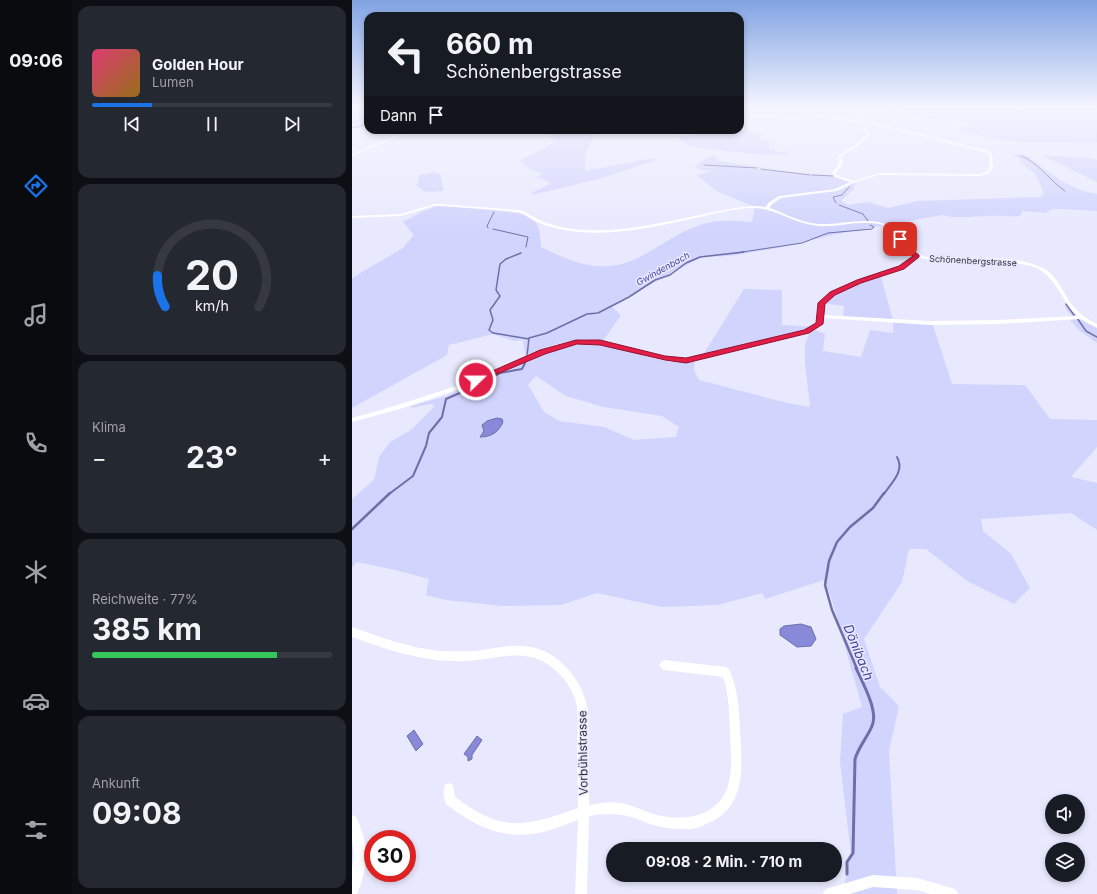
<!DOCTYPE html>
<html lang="de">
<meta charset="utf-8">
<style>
body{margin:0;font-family:Inter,sans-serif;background:#242831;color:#f1f3f6;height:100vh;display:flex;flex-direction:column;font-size:15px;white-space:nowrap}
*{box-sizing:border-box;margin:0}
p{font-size:13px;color:#9ea1a6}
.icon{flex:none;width:22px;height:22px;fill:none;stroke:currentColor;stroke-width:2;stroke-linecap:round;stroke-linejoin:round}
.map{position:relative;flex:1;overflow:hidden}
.sheet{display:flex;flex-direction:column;gap:6px;padding:6px;background:#0d0f14;width:280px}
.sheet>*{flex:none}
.top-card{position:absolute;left:12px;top:12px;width:380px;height:122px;border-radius:12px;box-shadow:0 2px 6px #0003;background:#171b24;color:#f1f3f6;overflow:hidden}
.tools{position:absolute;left:693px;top:794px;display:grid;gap:8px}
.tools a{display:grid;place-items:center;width:40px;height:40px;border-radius:50%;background:#171b24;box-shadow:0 2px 6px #0003;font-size:20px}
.speed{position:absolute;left:12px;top:830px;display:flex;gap:8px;font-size:20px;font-weight:700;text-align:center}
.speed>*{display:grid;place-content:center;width:52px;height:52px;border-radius:50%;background:#171b24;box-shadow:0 2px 6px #0003;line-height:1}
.speed .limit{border:6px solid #d22;background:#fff;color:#111}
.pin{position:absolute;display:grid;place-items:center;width:34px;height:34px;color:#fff;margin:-17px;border-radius:8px;box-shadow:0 2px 6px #0006}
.me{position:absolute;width:44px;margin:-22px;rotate:68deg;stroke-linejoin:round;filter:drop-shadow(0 0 3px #0008)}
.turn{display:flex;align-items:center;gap:14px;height:84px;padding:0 16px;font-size:18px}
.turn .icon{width:52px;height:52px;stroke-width:2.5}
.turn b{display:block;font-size:28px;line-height:34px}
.then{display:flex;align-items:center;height:38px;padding:0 16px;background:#0003;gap:8px;font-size:15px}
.big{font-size:30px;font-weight:700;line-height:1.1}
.sheet .widget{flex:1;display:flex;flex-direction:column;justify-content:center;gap:6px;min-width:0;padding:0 14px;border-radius:12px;background:#242831}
.sheet .dial{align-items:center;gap:0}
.dial svg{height:104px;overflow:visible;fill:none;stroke:#363941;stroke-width:7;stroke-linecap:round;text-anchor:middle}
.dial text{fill:#f1f3f6;stroke:none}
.song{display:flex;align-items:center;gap:12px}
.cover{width:48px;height:48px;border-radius:6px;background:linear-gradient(135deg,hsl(340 70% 55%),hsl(40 70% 35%))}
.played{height:4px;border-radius:2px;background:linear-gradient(90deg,#1a73e8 25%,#363941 25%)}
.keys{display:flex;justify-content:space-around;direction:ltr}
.heat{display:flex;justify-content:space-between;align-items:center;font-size:22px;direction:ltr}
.charge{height:6px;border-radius:3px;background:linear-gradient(90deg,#34c759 77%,#363941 0)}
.trip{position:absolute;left:254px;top:842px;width:236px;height:40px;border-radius:20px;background:#171b24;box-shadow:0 2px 6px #0003;font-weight:700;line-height:40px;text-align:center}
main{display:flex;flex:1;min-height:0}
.menu{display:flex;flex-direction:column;width:72px;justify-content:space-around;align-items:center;background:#090b0e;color:#9ea1a6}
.menu .icon{width:28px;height:28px}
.menu .active{color:#1a73e8}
.menu b{font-size:18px;color:#f1f3f6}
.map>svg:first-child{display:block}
</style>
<main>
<nav class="menu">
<b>09:06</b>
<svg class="icon active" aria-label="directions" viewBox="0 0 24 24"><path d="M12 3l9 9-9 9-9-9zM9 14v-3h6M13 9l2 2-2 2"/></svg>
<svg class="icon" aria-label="music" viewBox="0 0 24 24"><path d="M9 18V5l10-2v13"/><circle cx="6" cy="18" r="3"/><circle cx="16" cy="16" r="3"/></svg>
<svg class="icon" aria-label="phone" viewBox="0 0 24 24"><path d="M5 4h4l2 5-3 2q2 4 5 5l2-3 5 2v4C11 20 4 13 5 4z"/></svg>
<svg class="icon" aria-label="climate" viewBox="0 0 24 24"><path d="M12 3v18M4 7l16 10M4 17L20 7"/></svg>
<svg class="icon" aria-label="car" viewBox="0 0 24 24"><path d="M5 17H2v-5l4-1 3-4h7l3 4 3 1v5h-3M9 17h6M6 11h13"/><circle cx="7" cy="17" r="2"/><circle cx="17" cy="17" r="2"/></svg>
<svg class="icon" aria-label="filters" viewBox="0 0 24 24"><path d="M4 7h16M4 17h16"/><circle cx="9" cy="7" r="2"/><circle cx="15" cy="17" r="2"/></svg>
</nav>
<section class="sheet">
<div class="widget">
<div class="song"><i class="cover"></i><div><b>Golden Hour</b><p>Lumen</p></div></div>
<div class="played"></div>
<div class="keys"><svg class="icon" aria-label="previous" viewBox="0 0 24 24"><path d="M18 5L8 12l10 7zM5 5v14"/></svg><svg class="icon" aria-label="pause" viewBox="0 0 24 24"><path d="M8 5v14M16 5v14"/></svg><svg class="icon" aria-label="next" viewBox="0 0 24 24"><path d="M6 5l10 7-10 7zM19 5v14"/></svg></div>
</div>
<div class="widget dial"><svg viewBox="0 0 100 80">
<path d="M14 69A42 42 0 1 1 86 69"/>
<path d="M14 69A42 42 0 0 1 8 45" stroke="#1a73e8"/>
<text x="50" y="56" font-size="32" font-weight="700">20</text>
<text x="50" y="72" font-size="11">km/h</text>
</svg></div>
<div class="widget"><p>Klima</p>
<div class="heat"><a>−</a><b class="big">23°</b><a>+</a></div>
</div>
<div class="widget"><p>Reichweite · 77%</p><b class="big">385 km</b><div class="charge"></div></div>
<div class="widget"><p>Ankunft</p><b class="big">09:08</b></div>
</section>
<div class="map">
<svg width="745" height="894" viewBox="0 0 745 894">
<rect width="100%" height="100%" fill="#e8e9fe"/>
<g fill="#d1d4fd" fill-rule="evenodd">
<path d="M0 108H16V125L0 129Z"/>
<path d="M534 108H745V143C705 142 639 145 604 128L615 125 613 122 569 117Z"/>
<path d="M388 128 410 133 407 138 419 143 417 148 426 152 434 151 437 155 401 154 339 147 320 135 334 136 351 130H388Z"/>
<path d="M191 130H225L243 132C239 148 230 153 234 171L300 158 304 160 247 179 179 195 181 192 200 183 184 177 189 175V173L178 169 167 161 203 142Z"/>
<path d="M670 154 679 157V159C701 175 718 190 745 194V211L709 209H700L693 213 670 211 668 216C657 217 647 215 637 216 621 216 606 219 590 215L485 234 426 248 377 256 350 257 259 306 269 315 251 341 320 358H343L342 370 347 380 435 403 458 407 453 362V344L458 332 351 355 392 289 430 290V325L463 327V330L473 334 471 351 509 357 518 330 541 333V322L491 319 492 306 469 303 480 293 528 274 541 320 580 322 600 384 673 385 698 419 745 420V447L719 477 745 483V530L719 513 629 519 631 531 659 554 678 588 662 604 615 581 574 549H557L550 582 512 639 528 687 547 706 537 751 545 894H490L499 854 488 762 491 714 510 707 479 597 472 580 413 599 410 593 366 605 310 607 245 593 209 605 150 606 94 600 74 595 77 579 43 570 5 562 0 568V499L22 480 27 457 38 442 59 430 83 406 79 404 59 408V406L94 396 174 358 171 340 162 341 141 334 97 345 95 355 0 408V278L51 248 62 235 51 222 69 212 90 204 172 214C188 220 188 232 189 247 223 264 253 276 290 256 310 245 327 232 348 225 364 219 384 221 400 222L403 207 365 191 344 175 360 171 348 170 343 167 348 162 362 155 366 158 364 160 410 168 372 170 406 169 482 176 503 183 502 189 489 201 496 205 516 202 536 208 566 201 689 197 692 193 683 174 667 161 669 160 660 155ZM184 376 214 396 252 407 310 416 327 427 324 437 282 440 252 427 207 421 192 412 176 385Z"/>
<path d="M689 155 738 158 745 160V182Z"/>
<path d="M82 172 88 174 92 191 73 192 65 186 67 175Z"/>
<path d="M716 304 745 327V343L728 331 718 320 722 317 714 310 713 305Z"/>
</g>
<g fill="#8889d8" stroke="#6e6fa9">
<path d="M145 418 150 419 151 422C147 432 139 437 128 437L132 431 130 425 135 421Z"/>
<path d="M449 624 459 627 464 639 459 646 445 647 428 635V629L432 626Z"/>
<path d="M62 730 71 744 64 751 55 736Z"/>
<path d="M125 736 130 740 120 755V759L116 761V757L112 754Z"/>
</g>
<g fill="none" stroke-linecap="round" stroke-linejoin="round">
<g stroke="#6e6fa9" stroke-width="1">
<path d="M0 128 10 126"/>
<path d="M669 156C686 162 698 181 713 191"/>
<path d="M352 165 405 168"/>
<path d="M409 169 458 175"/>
<path d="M460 175 482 176"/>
<path d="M484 203 481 197 490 195 497 187"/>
<path d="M487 205 511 214 516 221"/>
<path d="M136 228 135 226 142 212"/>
<path d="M141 229 176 237 174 247"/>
<path d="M384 253 450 243 476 233 520 229 522 227 518 225"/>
</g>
<g stroke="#6e6fa9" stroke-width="1.5">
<path d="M169 253 154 259 148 264 144 290 148 296 138 310 141 320 137 330 141 333 177 339"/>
<path d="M714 304 722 315"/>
<path d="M725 318 734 331 745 337"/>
<path d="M175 356 177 338 195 333 235 314 246 313 277 297 303 280 318 275 334 263 348 257 392 252"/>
</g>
<g stroke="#6e6fa9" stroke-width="2">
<path d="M37 494 61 476 74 446 77 433 90 417 94 399 117 389 135 385 137 379 148 373 170 369 173 363"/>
<path d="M532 494C540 482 553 471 545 457"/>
</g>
<g stroke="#6e6fa9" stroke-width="2.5">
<path d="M0 529 38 493"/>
<path d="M505 669 480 610 473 585 477 561 485 542 498 527 521 508 532 493"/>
</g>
<path stroke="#6e6fa9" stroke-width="3" d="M495 874V862L501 853 503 759C507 746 515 738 520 726 527 711 510 682 504 668"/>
<g fill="#fff" fill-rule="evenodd">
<path d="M388 115 438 117 473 116 517 121 634 150 640 153 641 168 636 174 628 176 527 175 506 181 485 191 429 198 419 205 418 208C434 214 450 223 467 224 490 225 514 216 536 225 553 232 555 253 575 257 612 263 653 251 689 267 705 274 711 293 721 306 728 314 736 320 745 324V328L728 319 646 324 578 325 471 318 468 327 457 333 337 362C328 362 319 362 310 360 282 355 256 341 227 344 191 348 160 368 127 381 86 398 43 411 0 422V418C41 407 82 394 122 379 156 365 189 344 227 340 256 337 282 351 310 356 319 358 328 358 337 358L453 331 464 325 466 316 467 303 475 295 495 284 541 269 554 263 563 256C551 248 546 232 533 226 512 218 488 228 467 226 444 225 425 209 403 208 383 208 362 214 343 218 304 227 266 235 226 232 212 230 197 228 185 222 178 219 173 214 166 212L90 206H82L49 216 0 218V216L49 214 82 204H90L166 210C175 211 180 217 188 220 196 224 205 226 214 228 274 237 331 216 389 207L403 206 414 207 416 203 427 196 483 189 498 182 482 177 480 173 487 163 486 155 505 144 515 133 509 127 514 123 473 118 438 119 388 117ZM517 123 632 152 637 154C637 165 640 171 628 174L527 173 501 181 485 175 484 173 491 163 489 156 507 146 518 134V132L512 127ZM566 257C598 267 633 258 665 263 674 265 684 266 691 272 706 283 711 303 725 316L646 320 578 321 472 315C472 311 472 306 473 303 486 281 544 279 566 257Z"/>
<path d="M57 130H62L0 156V154Z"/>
<path d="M0 627C28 637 58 648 88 651 100 651 112 652 124 651 139 649 154 645 170 646 201 647 226 673 234 702 238 715 236 730 236 744 237 764 237 785 237 805 247 803 258 801 268 803 281 804 292 812 305 815 330 821 362 818 374 791 378 782 379 771 379 761 379 751 378 741 378 731 377 712 377 694 371 677L312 670 309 668 307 665 309 662 312 660 374 667 377 669C386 689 387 709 388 731 390 764 395 802 361 821 354 824 346 829 338 829 327 829 316 829 305 826 298 825 292 821 285 819 269 813 254 813 237 816L235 894H223L226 820C214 824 203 829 191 832 152 841 124 827 94 804 91 798 91 791 93 785L97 783 101 785 103 797C151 833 172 827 226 808 226 786 225 764 225 741 226 728 227 715 224 702 221 692 216 683 209 676 183 647 158 656 125 660 112 662 98 661 85 660 56 657 28 647 0 637Z"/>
<path d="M0 815 4 817C17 844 17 866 5 894H0V868L2 856 0 837Z"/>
<path d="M521 875 565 878 600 888 604 890 606 894H578L565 890 521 887 498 894H471L473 890 477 888Z"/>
</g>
</g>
<linearGradient id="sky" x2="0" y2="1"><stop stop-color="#81a3e2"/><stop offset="0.46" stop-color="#f5f5ff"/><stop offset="1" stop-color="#f5f5ff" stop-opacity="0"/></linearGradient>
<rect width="745" height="233" fill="url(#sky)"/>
<path fill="#e11d48" stroke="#92132f" d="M546 238H550L558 249 567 255V257L552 269 509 283 483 295 473 304 471 324 457 333 334 363 313 360 248 345 225 344 193 354 126 382 124 383 120 380 188 350 224 340H248L313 356 334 358 452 330 464 323 466 303 478 292 505 280 547 266 561 256 554 251Z"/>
<g text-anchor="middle" stroke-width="3" stroke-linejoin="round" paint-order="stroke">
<g font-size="9" fill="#31323c" stroke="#e8e9fe">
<text transform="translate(621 261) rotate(3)" y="3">Schönenbergstrasse</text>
</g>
<g font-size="9" font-style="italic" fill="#48429e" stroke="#e8e9fe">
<text transform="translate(311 269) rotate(-29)" y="3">Gwindenbach</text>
</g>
<g font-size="12" fill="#31323c" stroke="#e8e9fe">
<text transform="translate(231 753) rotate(-91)" y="4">Vorbühlstrasse</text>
</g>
<g font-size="13" font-style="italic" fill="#48429e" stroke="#e8e9fe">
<text transform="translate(507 652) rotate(68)" y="5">Dönibach</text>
</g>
</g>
</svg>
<div class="tools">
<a><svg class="icon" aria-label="sound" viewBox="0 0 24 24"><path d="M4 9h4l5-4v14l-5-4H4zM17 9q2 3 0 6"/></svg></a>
<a><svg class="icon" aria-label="layers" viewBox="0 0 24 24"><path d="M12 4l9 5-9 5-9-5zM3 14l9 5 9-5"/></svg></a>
</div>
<div class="speed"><div class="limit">30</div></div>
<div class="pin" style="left:548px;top:239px;background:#d93025"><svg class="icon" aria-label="arrive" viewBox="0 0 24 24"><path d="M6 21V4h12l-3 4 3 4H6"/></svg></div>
<svg class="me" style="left:124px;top:380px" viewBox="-20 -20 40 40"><circle r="17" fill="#e11d48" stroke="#fff" stroke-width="3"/><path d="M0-11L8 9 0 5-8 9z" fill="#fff"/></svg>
<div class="trip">09:08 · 2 Min. · 710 m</div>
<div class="top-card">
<div class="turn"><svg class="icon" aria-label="left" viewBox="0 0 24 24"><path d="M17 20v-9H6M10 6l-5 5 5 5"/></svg><div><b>660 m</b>Schönenbergstrasse</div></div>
<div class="then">Dann<svg class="icon" aria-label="arrive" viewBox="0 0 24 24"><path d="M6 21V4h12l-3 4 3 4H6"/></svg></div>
</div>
</div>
</main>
